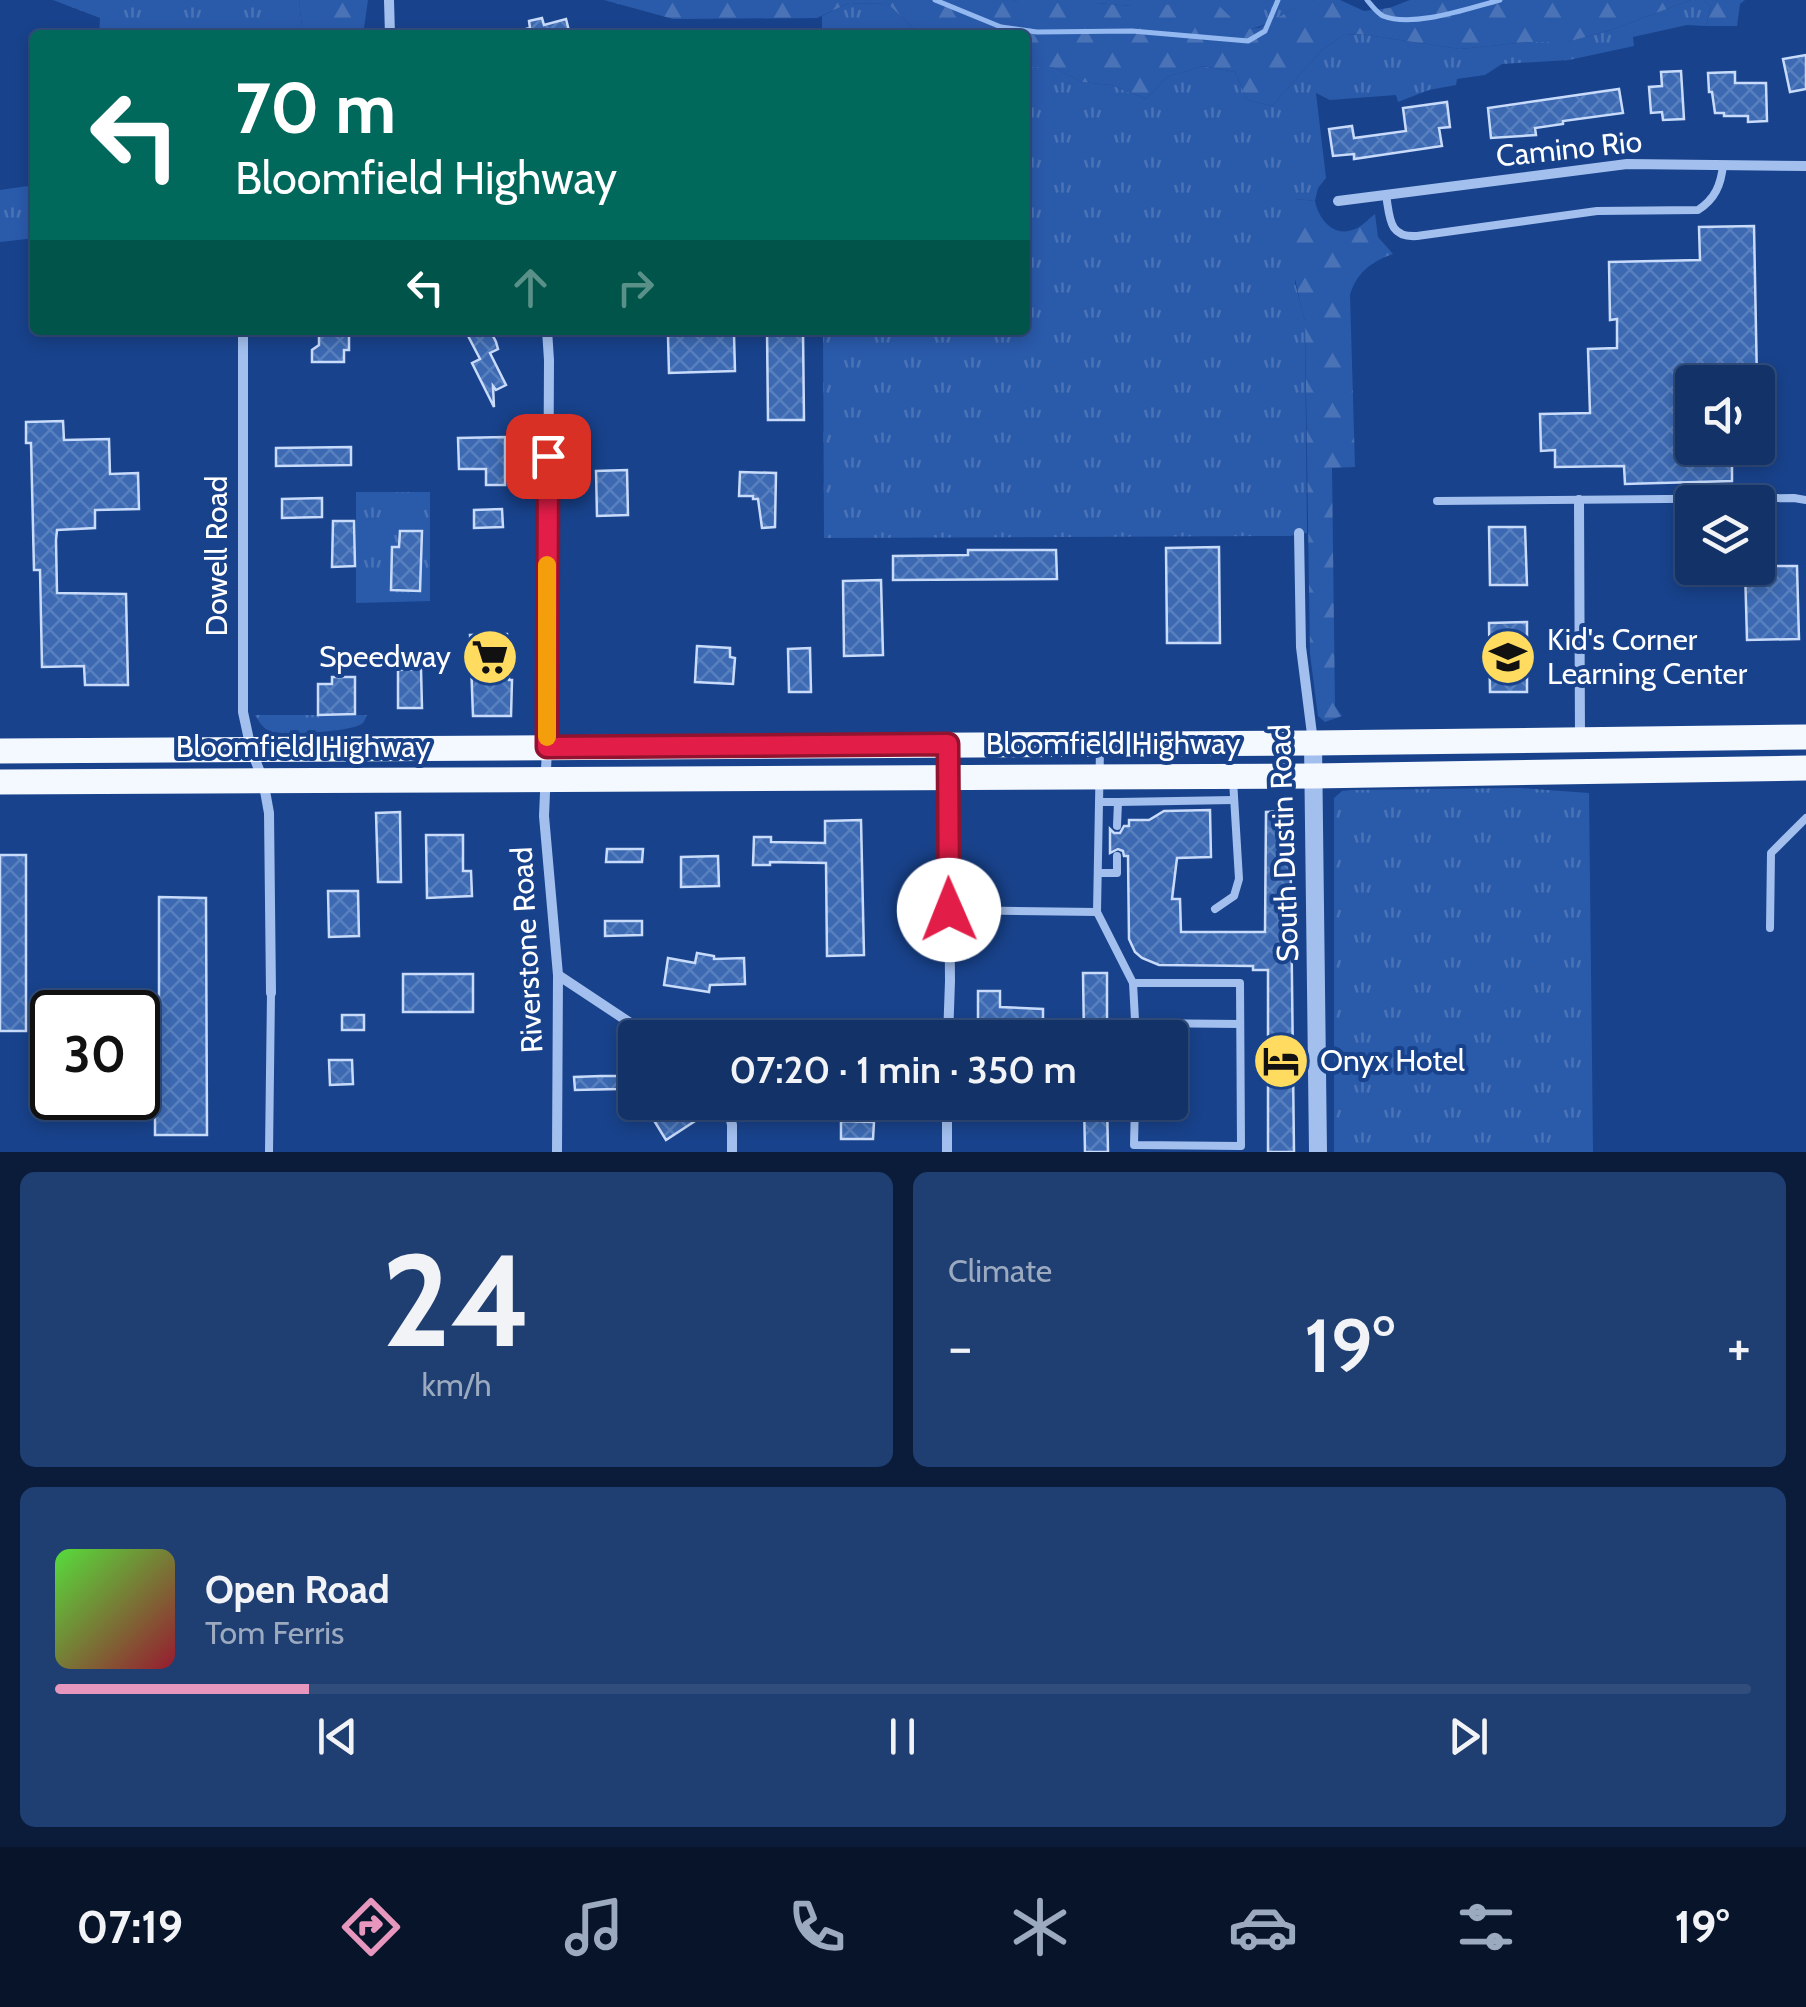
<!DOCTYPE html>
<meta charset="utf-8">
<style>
body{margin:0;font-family:Cabin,sans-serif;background:#1f3e71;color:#f1f3f6;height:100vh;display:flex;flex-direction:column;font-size:38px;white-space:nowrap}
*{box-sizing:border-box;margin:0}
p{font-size:32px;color:#9caac0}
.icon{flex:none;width:55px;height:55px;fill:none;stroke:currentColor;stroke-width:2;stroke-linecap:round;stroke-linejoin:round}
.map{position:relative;height:1152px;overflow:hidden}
.sheet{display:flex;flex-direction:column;gap:20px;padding:20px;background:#0a1c39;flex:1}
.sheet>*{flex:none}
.guide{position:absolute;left:30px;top:30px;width:1000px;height:305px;border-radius:10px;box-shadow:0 5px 15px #0003,0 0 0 2px #314d7c;background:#00695c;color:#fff;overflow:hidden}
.controls{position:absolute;left:1675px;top:365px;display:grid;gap:20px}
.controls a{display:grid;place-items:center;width:100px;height:100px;border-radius:10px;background:#123268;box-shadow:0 5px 15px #0003,0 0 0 2px #314d7c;font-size:50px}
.speed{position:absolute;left:30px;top:990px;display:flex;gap:20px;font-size:50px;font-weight:700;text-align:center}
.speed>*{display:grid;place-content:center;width:130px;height:130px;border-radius:50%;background:#123268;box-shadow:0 5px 15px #0003,0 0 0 2px #314d7c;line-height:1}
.speed .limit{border:5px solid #111;border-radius:15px;background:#fff;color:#111}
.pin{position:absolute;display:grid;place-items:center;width:85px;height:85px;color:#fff;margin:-42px;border-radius:20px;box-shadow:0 5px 15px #0006}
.me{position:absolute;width:110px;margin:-55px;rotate:359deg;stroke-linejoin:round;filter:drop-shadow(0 0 8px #0008)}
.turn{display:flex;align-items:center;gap:35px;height:210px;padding:0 40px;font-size:45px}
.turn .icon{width:130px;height:130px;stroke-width:2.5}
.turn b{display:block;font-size:70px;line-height:85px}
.lanes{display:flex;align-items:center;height:95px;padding:0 40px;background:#0003;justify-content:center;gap:50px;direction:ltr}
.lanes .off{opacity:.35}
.big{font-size:75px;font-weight:600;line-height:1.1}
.sheet .tile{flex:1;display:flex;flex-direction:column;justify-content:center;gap:15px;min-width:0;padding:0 35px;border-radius:15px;background:#1f3e71}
.sheet .dial{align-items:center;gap:0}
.dial b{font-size:130px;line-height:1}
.song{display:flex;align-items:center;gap:30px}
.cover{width:120px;height:120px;border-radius:15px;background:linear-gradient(135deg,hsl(110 70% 55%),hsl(350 70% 35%))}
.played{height:10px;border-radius:5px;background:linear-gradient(90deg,#e797bd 15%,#314d7c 15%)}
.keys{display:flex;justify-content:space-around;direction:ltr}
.heat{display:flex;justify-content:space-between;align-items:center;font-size:55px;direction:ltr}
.sheet .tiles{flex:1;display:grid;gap:20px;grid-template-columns:1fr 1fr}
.tile:last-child{grid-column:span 2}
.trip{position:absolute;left:618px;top:1020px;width:570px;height:100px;border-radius:10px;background:#123268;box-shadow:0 5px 15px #0003,0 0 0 2px #314d7c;font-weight:600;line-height:100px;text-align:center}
.menu{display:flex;height:160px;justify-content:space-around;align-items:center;background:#07142a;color:#9caac0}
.menu .icon{width:70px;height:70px}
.menu .current{color:#e797bd}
.menu b{font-size:45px;color:#f1f3f6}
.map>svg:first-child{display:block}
</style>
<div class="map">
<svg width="1806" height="1152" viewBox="0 0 1806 1152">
<defs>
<pattern id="grass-tufts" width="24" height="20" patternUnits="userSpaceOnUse" patternTransform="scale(2.5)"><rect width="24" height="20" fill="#2a5aaa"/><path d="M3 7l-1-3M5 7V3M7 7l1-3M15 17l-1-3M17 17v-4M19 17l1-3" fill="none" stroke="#4a73b7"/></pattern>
<pattern id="forest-firs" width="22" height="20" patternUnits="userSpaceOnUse" patternTransform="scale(2.5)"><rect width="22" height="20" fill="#2a5aaa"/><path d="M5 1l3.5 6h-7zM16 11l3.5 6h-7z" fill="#4a73b7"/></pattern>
<pattern id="building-cross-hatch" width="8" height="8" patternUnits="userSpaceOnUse" patternTransform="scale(2.5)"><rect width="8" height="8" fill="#3c69b2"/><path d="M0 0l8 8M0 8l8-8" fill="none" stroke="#5980be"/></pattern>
</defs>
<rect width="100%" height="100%" fill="#18428b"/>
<g fill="url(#grass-tufts)">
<path d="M53 0H299L302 27 306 35H99L100 18Z"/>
<path d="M1012 0H1315C1288 8 1272 27 1243 30L1132 6 1096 3H1019Z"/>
<path d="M1691 0H1703L1711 6 1706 26 1687 25 1633 37 1634 46 1569 60 1502 64 1485 75 1457 79 1456 85 1429 90 1398 102 1396 95 1330 100 1316 93 1326 178 1318 188 1315 201 1295 199V283L1305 321 1307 533 1290 536 824 538 823 330H1025V67H1052L1082 82 1111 85 1146 99 1167 77 1203 66 1235 72 1247 100 1272 106 1322 50 1344 35 1360 34 1460 49 1529 42H1567L1608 31Z"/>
<path d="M849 3 888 4 920 35H822V16Z"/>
<path d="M35 185V238L0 242V190Z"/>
<path d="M356 492H430V601L356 603Z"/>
<path d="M255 715H367C365 718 365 721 363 723 354 732 285 735 272 732 264 730 259 722 255 715Z"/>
<path d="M1519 788 1589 793 1593 1152H1334V798L1342 791 1351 790Z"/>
</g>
<g fill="url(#forest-firs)">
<path d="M299 0H368L363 35H306L302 27Z"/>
<path d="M604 0H1012L1019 3H1096L1132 6 1216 3 1243 29 1259 28 1306 2 1315 0H1340L1364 11 1389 8 1410 0H1691L1608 31 1567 42H1529L1460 49 1360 34 1344 35 1322 50 1272 106 1247 100 1235 72 1203 66 1167 77 1146 99 1111 85 1082 82 1052 67H1025V35H920L888 4 849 3 817 18 673 19Z"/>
<path d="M1703 0H1745L1740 4 1737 26H1706L1711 6Z"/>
<path d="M1295 199 1315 201C1319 220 1334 238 1355 229 1363 226 1368 219 1375 214L1378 237 1393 254C1371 262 1357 272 1350 295L1355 467 1332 468 1335 706 1342 716 1325 722 1318 716 1310 654 1305 321C1295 283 1284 238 1295 199Z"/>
</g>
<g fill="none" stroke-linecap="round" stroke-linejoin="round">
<g stroke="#94b9f1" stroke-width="5">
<path d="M935 0 1001 27 1037 32 1132 31 1248 41 1265 31 1278 0"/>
<path d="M1367 0C1372 6 1377 13 1383 16 1414 28 1469 8 1500 0"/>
</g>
</g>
<g fill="url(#building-cross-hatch)" stroke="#c8dbfa" stroke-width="2.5">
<path d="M542 18 544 25 566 19 570 35H522V30L530 28 529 21Z"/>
<path d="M1806 55V89L1790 92 1783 59Z"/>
<path d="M1681 71 1684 119 1663 120 1662 112 1651 113 1649 87 1662 86 1661 72Z"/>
<path d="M1735 72V83H1766L1767 121 1748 122V116H1724V113H1715L1712 92H1709L1708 73Z"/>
<path d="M1619 89 1623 113 1563 121V124L1535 128 1536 135 1491 138 1488 108Z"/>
<path d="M1447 102 1450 127 1439 128 1442 146 1354 159V154L1333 156 1329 129 1352 126 1354 138 1406 131 1403 108Z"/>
<path d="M1754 226 1757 382H1692V448H1732V481L1625 484 1624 466 1555 467V450L1541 451 1540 414 1590 413 1588 349 1617 348V319L1610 320 1609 262 1700 260 1699 227Z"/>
<path d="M319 330H349V350H344V362H312V350L319 345Z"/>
<path d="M465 330H490L496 342 498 349 490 353 506 385 496 390 493 386 494 407 472 363 480 359Z"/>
<path d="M767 330H803L804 420H768Z"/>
<path d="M734 334 735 371 669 373 668 336Z"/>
<path d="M63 421 64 440 109 439 110 474 138 473 139 509 95 510V528L57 530 56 540 57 593 126 594 128 685H85L84 666 42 667 40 570H34L31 443H26V422Z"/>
<path d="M505 437V485H486V469H459L458 438Z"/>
<path d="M351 447V465L276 466V448Z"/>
<path d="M627 470 628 515 597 516 596 471Z"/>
<path d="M740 472 776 473 775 527 762 528 758 499H753V496H739Z"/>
<path d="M322 498V517L282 518V499Z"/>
<path d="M502 509 503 527 474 528V510Z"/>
<path d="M333 521H354L355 566 332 567Z"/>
<path d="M1489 527H1525L1527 585H1490Z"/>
<path d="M400 531H422L420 591 391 590 392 547H399Z"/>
<path d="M1219 547 1220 643H1167L1166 548Z"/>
<path d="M968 550H1056L1057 579 893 580V556L968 555Z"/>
<path d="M1758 566H1797L1799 639 1747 640 1745 568Z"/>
<path d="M881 580 883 655 844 656 843 581Z"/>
<path d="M1527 622V692H1490L1489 623Z"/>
<path d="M507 634 509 680H512L511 716H473L470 635Z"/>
<path d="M697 646 730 648V657L735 658 733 684 695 682Z"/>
<path d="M810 648 811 692H789L788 649Z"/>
<path d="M421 669 422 708H398V670Z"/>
<path d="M332 677H355V714L318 715V684H332Z"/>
<path d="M1210 810 1211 857 1177 858 1172 899H1180L1181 932H1265L1266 812 1290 811 1294 1152H1268V970H1253V966L1159 965 1142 958 1135 952 1129 939 1128 856H1124L1123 851 1118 849 1110 853V829L1114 833H1120L1124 826H1129V820H1149L1164 811Z"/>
<path d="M400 812 401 882H378L376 813Z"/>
<path d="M861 820 864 955 827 956 826 863 770 862V865H753L754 837H771V842L825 843V821Z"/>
<path d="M426 835H463V871H471L472 896 427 898Z"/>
<path d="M607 849H643L642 862H606Z"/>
<rect x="0" y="855" width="26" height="176"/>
<path d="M718 856 719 886 681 887V857Z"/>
<path d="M328 891H358L359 936 329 937Z"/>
<path d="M159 897 206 898 207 1135H155V1004L159 1005Z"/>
<path d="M605 921H642V935L605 936Z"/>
<path d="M697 953 714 956V959L744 958 745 984 710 985 709 992 664 985 668 958 695 963Z"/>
<path d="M1083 973H1107V1038H1084Z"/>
<rect x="403" y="974" width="70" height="38"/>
<path d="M978 991H1000V1007L1043 1009V1032L978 1034Z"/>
<rect x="342" y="1015" width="22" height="15"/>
<path d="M329 1060H352L353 1084 330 1085Z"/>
<path d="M601 1076H618V1089L575 1090 574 1077Z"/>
<path d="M657 1102H688L698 1119 666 1140 647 1109Z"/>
<path d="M1084 1102H1107L1108 1152H1085Z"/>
<path d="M841 1121 874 1122 873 1139H841Z"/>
</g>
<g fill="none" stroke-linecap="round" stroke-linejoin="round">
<g stroke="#a2bfee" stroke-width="8">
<path d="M1386 195C1390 217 1388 238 1417 236L1597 211 1698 210C1715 199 1721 185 1723 165"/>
<path d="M1437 501 1794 498 1806 500"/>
<path d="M1100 749 1097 912 1133 983H1240L1241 1146 1134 1145 1135 1102"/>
<path d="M1099 802H1118L1117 826"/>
<path d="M1118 802 1234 800"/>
<path d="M1098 873H1117V856"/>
<path d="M1215 909 1234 896 1239 879 1233 780"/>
<path d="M949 910 1097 912"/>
<path d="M1770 928 1771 853 1806 818"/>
<path d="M1133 983 1136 1038"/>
<path d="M1136 1023 1240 1024"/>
<path d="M269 1152 271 993"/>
</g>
<g stroke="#a2bfee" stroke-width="10">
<path d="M389 0 390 35"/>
<path d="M1338 201 1627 164 1806 166"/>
<path d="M243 330V712L251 749 263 780 269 813 271 993"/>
<path d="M547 330 549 360 547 747 544 816 558 975 557 1151"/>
<path d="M1579 500 1580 739"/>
<path d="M1299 533 1301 647 1313 742"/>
<path d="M558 975 653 1038"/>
<path d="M948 1038 950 981 948 745"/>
<path d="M727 1102 732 1125V1152"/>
<path d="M947 1152V1102"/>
</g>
<path stroke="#a2bfee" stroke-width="18" d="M1313 743 1318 1152"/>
<g stroke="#f4f8ff" stroke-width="25">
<path d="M0 751 1313 743 1806 737"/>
<path d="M0 782 1313 776 1806 768"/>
</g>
</g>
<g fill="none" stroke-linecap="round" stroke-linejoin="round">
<g stroke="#92132f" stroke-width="25">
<path id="route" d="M548 456 547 747 948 744 949 910"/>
</g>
<use href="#route" stroke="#e11d48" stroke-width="18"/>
<path stroke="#f59e0b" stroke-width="18" d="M547 565V737"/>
</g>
<defs>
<g id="supermarket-disc" transform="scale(2.875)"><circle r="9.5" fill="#ffdc5f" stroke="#18428b"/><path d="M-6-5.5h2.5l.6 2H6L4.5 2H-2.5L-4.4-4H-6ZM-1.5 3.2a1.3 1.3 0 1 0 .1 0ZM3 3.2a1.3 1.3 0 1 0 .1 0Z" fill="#111"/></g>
<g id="school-disc" transform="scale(2.875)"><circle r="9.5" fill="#ffdc5f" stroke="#18428b"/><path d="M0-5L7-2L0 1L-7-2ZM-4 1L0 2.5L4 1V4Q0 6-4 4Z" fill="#111"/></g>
<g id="hotel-disc" transform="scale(2.875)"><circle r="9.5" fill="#ffdc5f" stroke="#18428b"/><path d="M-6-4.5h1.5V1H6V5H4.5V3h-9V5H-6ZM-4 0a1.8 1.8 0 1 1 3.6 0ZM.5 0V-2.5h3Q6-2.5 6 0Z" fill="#111"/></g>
</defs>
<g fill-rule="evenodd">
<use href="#supermarket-disc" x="490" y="657"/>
<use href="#school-disc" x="1508" y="657"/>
<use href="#hotel-disc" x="1281" y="1061"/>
</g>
<g text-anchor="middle" stroke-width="8" stroke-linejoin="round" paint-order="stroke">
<g font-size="30" fill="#fff" stroke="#18428b">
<text transform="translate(1569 149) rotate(-6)" y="10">Camino Rio</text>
<text transform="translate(217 556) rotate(-90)" y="10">Dowell Road</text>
<text x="1113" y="754">Bloomfield Highway</text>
<text x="303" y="757">Bloomfield Highway</text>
<text transform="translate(1284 843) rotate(-92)" y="10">South Dustin Road</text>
<text transform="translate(527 950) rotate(-93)" y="10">Riverstone Road</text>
</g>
<g font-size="30" fill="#fff" stroke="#18428b" text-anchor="start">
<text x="1547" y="650">Kid's Corner<tspan x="1547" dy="34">Learning Center</tspan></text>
<text x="451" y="667" text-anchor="end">Speedway</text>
<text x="1320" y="1071">Onyx Hotel</text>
</g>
</g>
</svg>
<div class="controls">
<a><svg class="icon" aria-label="sound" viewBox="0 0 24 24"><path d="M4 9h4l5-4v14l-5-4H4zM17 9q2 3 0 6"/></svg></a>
<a><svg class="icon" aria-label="layers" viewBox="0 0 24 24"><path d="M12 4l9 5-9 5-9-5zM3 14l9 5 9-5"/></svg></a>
</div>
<div class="speed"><div class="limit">30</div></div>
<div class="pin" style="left:548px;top:456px;background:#d93025"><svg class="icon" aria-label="arrive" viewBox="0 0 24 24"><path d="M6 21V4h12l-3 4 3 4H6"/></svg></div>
<svg class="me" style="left:949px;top:910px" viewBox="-20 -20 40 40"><circle r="19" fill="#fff"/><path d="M0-13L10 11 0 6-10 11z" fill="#e11d48"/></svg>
<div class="trip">07:20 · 1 min · 350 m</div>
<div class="guide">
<div class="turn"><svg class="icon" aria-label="left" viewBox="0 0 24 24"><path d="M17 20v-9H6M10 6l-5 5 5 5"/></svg><div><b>70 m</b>Bloomfield Highway</div></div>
<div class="lanes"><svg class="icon" aria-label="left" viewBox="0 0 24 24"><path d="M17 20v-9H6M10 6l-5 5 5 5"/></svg><svg class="icon off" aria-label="ahead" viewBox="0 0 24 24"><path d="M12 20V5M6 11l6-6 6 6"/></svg><svg class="icon off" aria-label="right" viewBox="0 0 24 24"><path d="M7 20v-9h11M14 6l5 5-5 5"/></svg></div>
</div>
</div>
<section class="sheet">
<div class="tiles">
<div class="tile dial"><b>24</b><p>km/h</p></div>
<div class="tile"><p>Climate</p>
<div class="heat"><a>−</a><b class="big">19°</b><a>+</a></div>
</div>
<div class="tile">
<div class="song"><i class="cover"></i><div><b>Open Road</b><p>Tom Ferris</p></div></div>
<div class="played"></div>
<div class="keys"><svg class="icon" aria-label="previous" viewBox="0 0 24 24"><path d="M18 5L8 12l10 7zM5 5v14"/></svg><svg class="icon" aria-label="pause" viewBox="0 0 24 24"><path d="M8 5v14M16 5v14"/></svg><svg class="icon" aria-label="next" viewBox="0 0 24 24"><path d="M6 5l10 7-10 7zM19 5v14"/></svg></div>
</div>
</div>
</section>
<nav class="menu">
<b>07:19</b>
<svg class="icon current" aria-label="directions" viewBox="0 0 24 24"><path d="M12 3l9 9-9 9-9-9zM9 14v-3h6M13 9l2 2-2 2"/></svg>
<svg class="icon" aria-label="music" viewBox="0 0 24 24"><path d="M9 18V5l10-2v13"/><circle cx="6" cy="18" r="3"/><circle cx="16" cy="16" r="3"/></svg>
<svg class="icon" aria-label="phone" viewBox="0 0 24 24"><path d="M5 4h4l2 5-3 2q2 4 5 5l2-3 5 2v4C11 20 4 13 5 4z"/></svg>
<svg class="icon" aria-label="climate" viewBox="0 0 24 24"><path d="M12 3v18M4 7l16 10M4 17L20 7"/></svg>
<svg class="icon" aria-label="car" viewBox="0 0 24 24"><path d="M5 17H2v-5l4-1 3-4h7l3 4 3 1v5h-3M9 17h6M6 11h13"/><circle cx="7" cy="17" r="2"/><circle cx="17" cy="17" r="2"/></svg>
<svg class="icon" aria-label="filters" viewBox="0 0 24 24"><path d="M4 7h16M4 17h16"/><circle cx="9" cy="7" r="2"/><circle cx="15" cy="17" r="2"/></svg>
<b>19°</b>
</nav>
